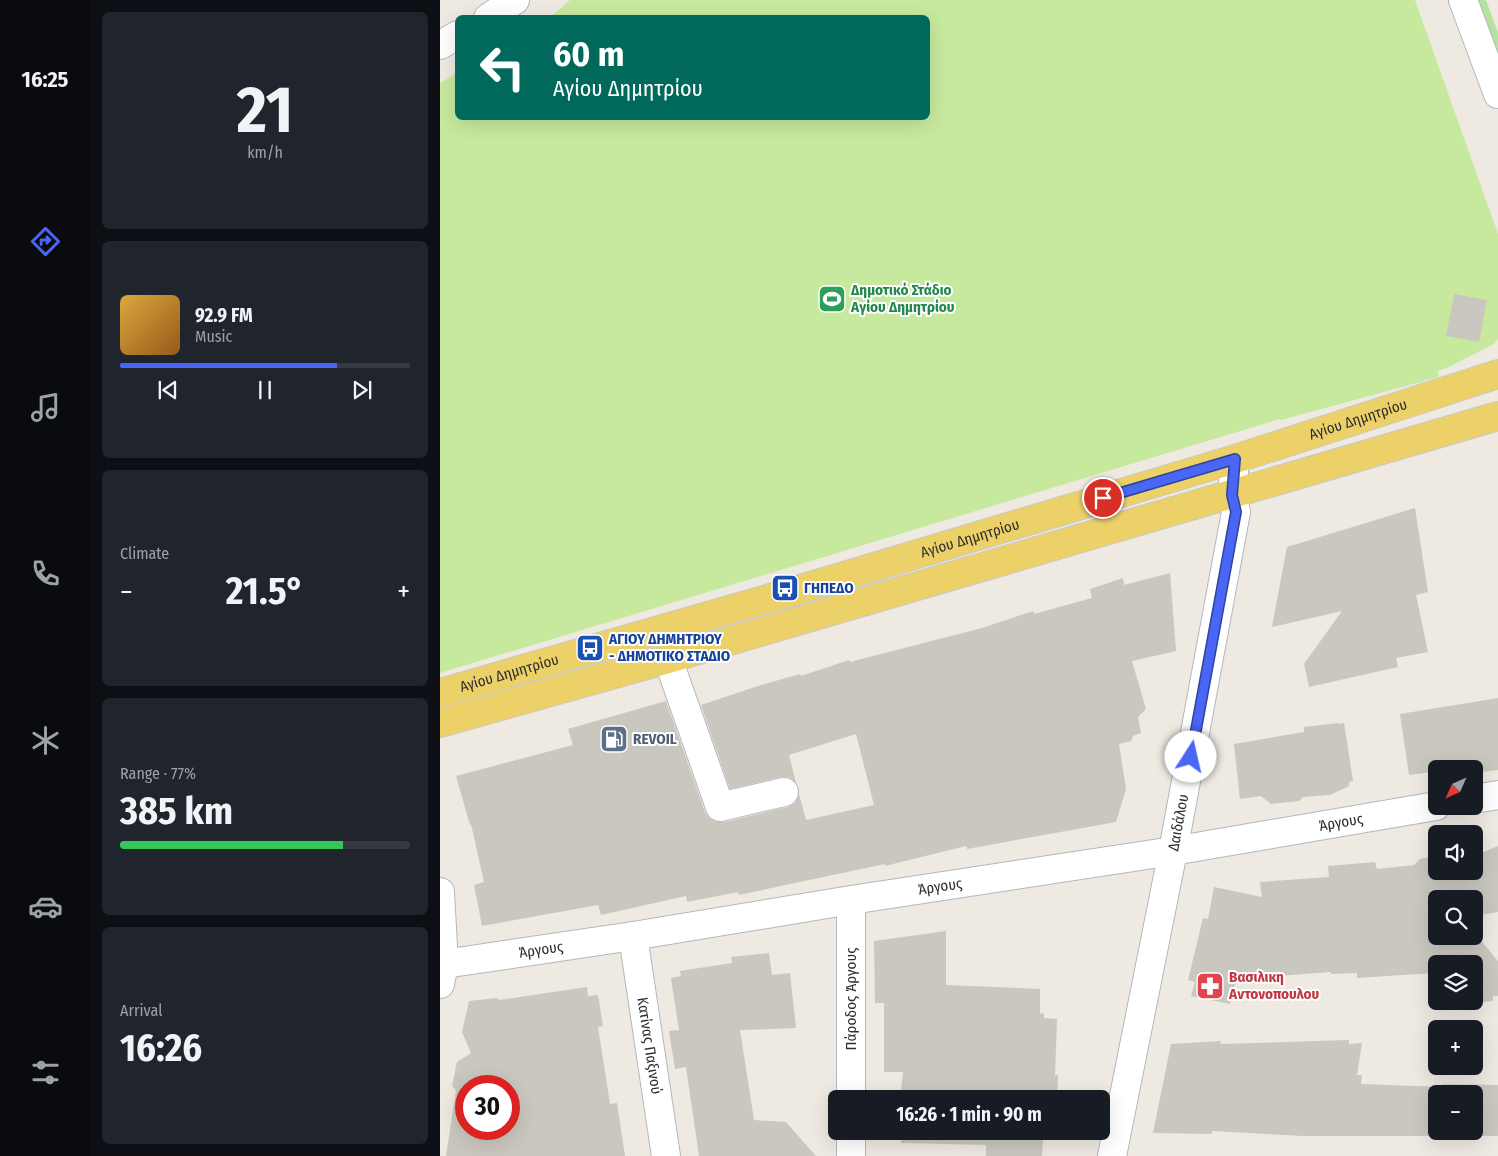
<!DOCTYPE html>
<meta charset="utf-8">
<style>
body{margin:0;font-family:"Fira Sans Condensed",sans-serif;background:#20242c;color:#f1f3f6;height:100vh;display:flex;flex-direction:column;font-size:19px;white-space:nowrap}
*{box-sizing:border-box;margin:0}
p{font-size:16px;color:#9ea1a6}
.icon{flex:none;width:28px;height:28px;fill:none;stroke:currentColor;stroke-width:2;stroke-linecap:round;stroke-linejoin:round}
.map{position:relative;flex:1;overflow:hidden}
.side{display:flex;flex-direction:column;gap:12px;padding:12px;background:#0d0f14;width:350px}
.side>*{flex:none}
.top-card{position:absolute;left:15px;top:15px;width:475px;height:105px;border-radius:8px;box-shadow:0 5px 20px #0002;background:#00695c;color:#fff;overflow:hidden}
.needle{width:32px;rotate:225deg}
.tools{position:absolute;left:988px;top:760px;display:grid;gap:10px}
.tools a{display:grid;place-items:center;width:55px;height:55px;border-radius:8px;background:#171b24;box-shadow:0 5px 20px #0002;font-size:25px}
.speed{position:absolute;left:15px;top:1075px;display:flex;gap:10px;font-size:25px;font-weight:700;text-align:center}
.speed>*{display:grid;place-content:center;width:65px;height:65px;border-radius:50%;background:#171b24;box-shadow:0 5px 20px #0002;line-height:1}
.speed .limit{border:8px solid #d22;background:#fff;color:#111}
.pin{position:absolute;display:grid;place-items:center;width:42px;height:42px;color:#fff;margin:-21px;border:2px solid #fff;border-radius:50%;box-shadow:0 1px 5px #0007}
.me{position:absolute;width:55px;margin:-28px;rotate:10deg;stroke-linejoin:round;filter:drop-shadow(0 0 4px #0008)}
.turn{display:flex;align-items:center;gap:18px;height:105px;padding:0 15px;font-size:22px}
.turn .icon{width:65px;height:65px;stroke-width:2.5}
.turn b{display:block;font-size:35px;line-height:42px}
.big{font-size:38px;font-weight:700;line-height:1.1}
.side .widget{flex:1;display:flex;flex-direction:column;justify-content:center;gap:8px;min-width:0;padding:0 18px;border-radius:8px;background:#20242c}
.side .dial{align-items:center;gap:0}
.dial b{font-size:65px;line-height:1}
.song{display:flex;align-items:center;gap:15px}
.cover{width:60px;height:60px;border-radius:8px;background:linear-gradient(135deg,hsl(40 70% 55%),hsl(30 70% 35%))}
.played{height:5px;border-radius:2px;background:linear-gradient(90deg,#4966f4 75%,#363941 75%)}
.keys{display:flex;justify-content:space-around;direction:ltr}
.heat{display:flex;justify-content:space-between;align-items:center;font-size:28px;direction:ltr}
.charge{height:8px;border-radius:4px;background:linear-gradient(90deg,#34c759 77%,#363941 0)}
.trip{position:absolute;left:388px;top:1090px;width:282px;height:50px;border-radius:8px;background:#171b24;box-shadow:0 5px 20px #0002;font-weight:700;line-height:50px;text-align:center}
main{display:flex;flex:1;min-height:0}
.dock{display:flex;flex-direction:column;width:90px;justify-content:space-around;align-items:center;background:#090b0e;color:#9ea1a6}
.dock .icon{width:35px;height:35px}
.dock .selected{color:#4966f4}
.dock b{font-size:22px;color:#f1f3f6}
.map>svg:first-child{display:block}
</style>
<main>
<nav class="dock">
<b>16:25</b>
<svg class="icon selected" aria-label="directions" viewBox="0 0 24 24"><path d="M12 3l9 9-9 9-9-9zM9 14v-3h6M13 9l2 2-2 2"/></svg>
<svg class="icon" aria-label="music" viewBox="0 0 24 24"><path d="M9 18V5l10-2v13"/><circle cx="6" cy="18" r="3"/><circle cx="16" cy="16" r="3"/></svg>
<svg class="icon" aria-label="phone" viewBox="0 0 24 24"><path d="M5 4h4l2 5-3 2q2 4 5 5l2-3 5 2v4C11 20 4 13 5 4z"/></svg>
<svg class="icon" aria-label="climate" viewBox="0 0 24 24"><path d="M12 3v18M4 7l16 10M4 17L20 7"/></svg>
<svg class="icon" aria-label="car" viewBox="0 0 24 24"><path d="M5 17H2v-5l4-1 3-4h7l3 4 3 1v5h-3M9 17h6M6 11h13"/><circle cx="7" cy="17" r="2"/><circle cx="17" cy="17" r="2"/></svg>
<svg class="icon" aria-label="filters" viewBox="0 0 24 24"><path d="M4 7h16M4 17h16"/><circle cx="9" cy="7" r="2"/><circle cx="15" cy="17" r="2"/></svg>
</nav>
<section class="side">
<div class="widget dial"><b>21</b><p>km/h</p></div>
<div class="widget">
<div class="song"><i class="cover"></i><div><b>92.9 FM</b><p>Music</p></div></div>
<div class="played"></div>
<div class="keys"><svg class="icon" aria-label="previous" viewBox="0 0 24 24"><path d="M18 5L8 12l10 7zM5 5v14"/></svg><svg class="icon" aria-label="pause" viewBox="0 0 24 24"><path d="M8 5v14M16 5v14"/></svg><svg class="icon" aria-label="next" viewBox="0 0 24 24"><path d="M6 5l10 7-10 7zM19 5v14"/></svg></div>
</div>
<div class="widget"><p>Climate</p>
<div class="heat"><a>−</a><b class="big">21.5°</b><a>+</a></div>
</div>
<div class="widget"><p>Range · 77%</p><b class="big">385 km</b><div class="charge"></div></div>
<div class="widget"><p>Arrival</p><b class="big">16:26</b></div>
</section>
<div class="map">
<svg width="1058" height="1156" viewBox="0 0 1058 1156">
<rect width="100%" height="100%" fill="#eee9e1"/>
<path fill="#b6e2a0" d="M1036 0H1046L1058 33V53L1044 16Z"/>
<path fill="#c7e99d" d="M130 0H975L1058 234V339L1054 344 1007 368 998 371 999 377 841 420 840 419 0 673V83L17 73 18 118H488V18L111 17Z"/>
<g fill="#cac7bf" fill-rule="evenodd">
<path d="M1014 294 1047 300 1039 342 1006 336Z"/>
<path d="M975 508 988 592 976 595 988 652 956 658 958 667 869 687 864 664 902 611 832 627 847 547Z"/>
<path d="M730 573 736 651 692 661 706 709 698 717 701 733 693 736 691 741 679 744 686 789 676 822 527 849 526 846 445 866V864L299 895 298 892 247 902 246 896 161 915 158 905 42 926 34 885 44 882 31 824 30 825 16 776 133 745 128 729 226 701 265 812 269 818 276 822H284L348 807 355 803 359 794 366 820 434 805 416 734 349 755 356 783 349 777H341L290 789 261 705 318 686 360 674 361 676 409 660 410 662 542 628 593 611 594 614 652 598 650 589 683 578 684 585Z"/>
<path d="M1058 698V770L1034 773V769H996V778L992 779 991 772 969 775 960 714Z"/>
<path d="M899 723V724L904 723 913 781 909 782V786L890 795 863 797 859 801 831 804 821 796 800 799 794 744 864 732V727Z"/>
<path d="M1058 846V912L1034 916V899H996V936H1034V932L1058 961V996H1053V1001L1015 1006V1001H1034V964H996V974H993V973L917 978V973L891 974V972L796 979 790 1004 751 996 755 982 748 980 763 918 768 919 774 887 822 897 820 882 889 877 888 866 935 862 937 869 974 865 980 859 996 856V871H1034V851L1041 853Z"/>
<path d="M506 931V985L600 989V1013L604 1014V1018L617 1019 615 1075H618L617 1099H460L463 1072H444V1003H435L434 941Z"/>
<path d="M329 953 332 975 350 973 356 1028 300 1030 314 1120 346 1122 376 1156H259L246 1067 235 1069 229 1031 239 1030 231 978 241 976 240 971 292 963 291 957Z"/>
<path d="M147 987 148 996 158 995 163 1026 158 1027 170 1104 177 1103 185 1156H6L16 1090 12 1086 17 1062 31 1053 22 1032 29 1001 57 998 59 1000ZM26 1086H69V1129H26Z"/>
<path d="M909 1040V1044L922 1043 917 1075H922L921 1084 1002 1087 1003 1084 1058 1085V1136H863L772 1131V1134L713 1133 731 1044 781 1041 780 1044ZM996 1094H1034V1131H996Z"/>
<path d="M456 1131H616V1139L603 1138 602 1156H546V1145L461 1143V1140H455Z"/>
</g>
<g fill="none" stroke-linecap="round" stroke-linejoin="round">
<g stroke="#b4b7c0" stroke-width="30">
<g id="minor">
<path d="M1023 0 1058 94"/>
<path d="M48 18 75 0"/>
<path d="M0 45 18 35"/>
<path d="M228 659 280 807 344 792"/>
<path d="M1034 799 1058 795"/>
<path d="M0 892 4 964 0 984"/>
<path d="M411 900V1099"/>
<path id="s1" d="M193 936 226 1156"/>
<path id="s2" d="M4 964 193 936 411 900 733 851 996 806"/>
<path d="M411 1131V1156"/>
<path id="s3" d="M672 1156 733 851 796 512 792 495 795 459"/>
</g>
</g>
<g stroke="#c9c9c9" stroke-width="30">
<g id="major">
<path id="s4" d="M0 693 344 594 795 459 1058 374"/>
<path d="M0 723 228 659 1058 416"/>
</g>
</g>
<use href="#minor" stroke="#fff" stroke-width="28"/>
<use href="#major" stroke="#ecd068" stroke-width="28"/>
</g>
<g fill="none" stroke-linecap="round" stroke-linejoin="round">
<g stroke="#2f429f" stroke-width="12">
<path id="route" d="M663 498 795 459 792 495 796 512 751 757"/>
</g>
<use href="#route" stroke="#4966f4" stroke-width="9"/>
</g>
<defs>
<g id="stadium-square" transform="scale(1.4375)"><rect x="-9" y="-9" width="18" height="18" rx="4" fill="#2e9e5b" stroke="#fff"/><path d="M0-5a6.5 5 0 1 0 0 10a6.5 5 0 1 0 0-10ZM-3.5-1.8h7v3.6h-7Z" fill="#fff"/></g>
<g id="bus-square" transform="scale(1.4375)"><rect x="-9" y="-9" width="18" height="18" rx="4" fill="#1a4fb4" stroke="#fff"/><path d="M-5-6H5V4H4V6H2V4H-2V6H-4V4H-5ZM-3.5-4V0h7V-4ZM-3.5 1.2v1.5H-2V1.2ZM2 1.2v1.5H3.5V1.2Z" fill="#fff"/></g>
<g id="fuel-square" transform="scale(1.4375)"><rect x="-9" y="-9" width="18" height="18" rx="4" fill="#5c6f8a" stroke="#fff"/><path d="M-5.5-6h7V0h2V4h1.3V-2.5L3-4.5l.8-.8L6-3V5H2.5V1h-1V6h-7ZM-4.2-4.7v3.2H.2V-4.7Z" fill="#fff"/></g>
<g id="pharmacy-square" transform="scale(1.4375)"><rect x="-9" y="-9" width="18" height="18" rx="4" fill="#e0444e" stroke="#fff"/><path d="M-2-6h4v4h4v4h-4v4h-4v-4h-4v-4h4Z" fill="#fff"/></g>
</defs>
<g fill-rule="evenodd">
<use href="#stadium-square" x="392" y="299"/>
<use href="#bus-square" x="345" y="588"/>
<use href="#bus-square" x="150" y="648"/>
<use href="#fuel-square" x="174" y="739"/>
<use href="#pharmacy-square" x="770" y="986"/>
</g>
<g text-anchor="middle" stroke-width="4" stroke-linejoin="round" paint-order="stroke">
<g font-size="15" font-weight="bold" fill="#27864d" stroke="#fff" text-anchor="start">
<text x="411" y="295">Δημοτικό Στάδιο<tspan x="411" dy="17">Αγίου Δημητρίου</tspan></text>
</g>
<g font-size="15" fill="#2e2e2e" stroke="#fff">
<text dy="5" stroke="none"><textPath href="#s4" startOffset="958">Αγίου Δημητρίου</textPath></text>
<text dy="5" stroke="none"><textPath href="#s4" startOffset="552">Αγίου Δημητρίου</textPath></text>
<text dy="5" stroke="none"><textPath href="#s4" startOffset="72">Αγίου Δημητρίου</textPath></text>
<text dy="5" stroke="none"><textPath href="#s2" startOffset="908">Άργους</textPath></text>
<text dy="5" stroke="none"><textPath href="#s3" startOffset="340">Δαιδάλου</textPath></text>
<text dy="5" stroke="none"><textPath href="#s2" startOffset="502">Άργους</textPath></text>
<text dy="5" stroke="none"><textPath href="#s2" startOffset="98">Άργους</textPath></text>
<text transform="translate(411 999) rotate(-90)" y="5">Πάροδος Άργους</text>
<text dy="5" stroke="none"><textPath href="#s1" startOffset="111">Κατίνας Παξινού</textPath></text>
</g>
<g font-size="15" font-weight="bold" fill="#164399" stroke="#fff" text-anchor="start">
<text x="364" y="593">ΓΗΠΕΔΟ</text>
<text x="169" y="644">ΑΓΙΟΥ ΔΗΜΗΤΡΙΟΥ<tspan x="169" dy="17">- ΔΗΜΟΤΙΚΟ ΣΤΑΔΙΟ</tspan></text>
</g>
<g font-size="15" font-weight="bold" fill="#4e5e75" stroke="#fff" text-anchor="start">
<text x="193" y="744">REVOIL</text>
</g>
<g font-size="15" font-weight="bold" fill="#be3a42" stroke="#fff" text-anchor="start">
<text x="789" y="982">Βασιλικη<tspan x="789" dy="17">Αντονοπουλου</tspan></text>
</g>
</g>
</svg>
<div class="tools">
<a><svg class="needle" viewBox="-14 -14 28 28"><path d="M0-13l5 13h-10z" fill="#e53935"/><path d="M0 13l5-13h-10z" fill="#9ea1a6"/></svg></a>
<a><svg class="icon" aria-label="sound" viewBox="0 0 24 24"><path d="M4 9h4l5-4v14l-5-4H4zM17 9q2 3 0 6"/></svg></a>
<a><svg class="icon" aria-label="search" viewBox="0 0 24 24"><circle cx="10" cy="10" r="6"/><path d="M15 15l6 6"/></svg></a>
<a><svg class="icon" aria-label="layers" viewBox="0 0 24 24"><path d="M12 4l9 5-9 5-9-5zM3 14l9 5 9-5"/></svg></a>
<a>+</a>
<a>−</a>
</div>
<div class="speed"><div class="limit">30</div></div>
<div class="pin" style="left:663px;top:498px;background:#d93025"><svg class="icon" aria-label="arrive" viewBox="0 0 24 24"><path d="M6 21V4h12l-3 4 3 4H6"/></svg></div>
<svg class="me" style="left:751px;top:757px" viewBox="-20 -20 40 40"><circle r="19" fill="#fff"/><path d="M0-13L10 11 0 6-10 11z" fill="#4966f4"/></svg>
<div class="trip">16:26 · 1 min · 90 m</div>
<div class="top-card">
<div class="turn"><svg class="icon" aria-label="left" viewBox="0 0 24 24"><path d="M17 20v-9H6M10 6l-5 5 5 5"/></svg><div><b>60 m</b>Αγίου Δημητρίου</div></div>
</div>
</div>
</main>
